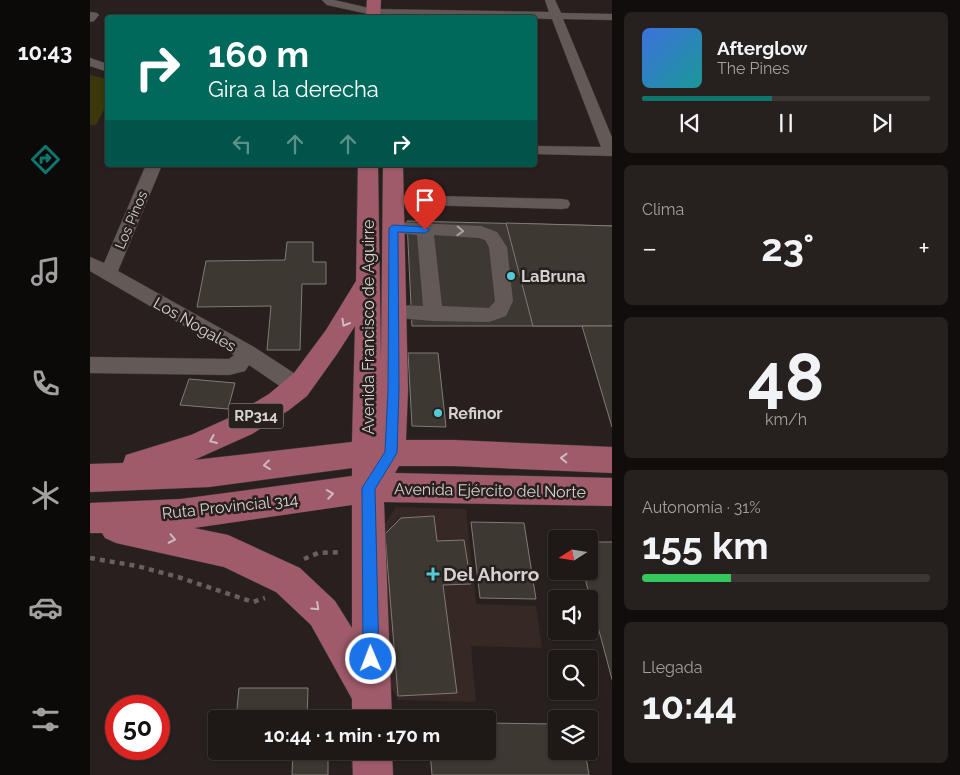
<!DOCTYPE html>
<html lang="es">
<meta charset="utf-8">
<style>
body{margin:0;font-family:Raleway,sans-serif;background:#26211f;color:#f1f3f6;height:100vh;display:flex;flex-direction:column;font-size:19px;white-space:nowrap}
*{box-sizing:border-box;margin:0}
p{font-size:16px;color:#a1a0a1}
.icon{flex:none;width:28px;height:28px;fill:none;stroke:currentColor;stroke-width:2;stroke-linecap:round;stroke-linejoin:round}
.map{position:relative;flex:1;overflow:hidden}
.sheet{display:flex;flex-direction:column;gap:12px;padding:12px;background:#100d0c;width:348px}
.sheet>*{flex:none}
.top-card{position:absolute;left:15px;top:15px;width:432px;height:152px;border-radius:5px;box-shadow:0 1px 4px #0004,0 0 0 1px #3c3735;background:#00695c;color:#fff;overflow:hidden}
.needle{width:32px;rotate:258deg}
.fabs{position:absolute;left:458px;top:530px;display:grid;gap:10px}
.fabs a{display:grid;place-items:center;width:50px;height:50px;border-radius:5px;background:#1e1816;box-shadow:0 1px 4px #0004,0 0 0 1px #3c3735;font-size:25px}
.speed{position:absolute;left:15px;top:695px;display:flex;gap:10px;font-size:25px;font-weight:700;text-align:center}
.speed>*{display:grid;place-content:center;width:65px;height:65px;border-radius:50%;background:#1e1816;box-shadow:0 1px 4px #0004,0 0 0 1px #3c3735;line-height:1}
.speed .limit{border:8px solid #d22;background:#fff;color:#111}
.pin{position:absolute;display:grid;place-items:center;width:42px;height:42px;color:#fff;margin:-51px -21px;border-radius:50% 50% 50% 0;rotate:-45deg;box-shadow:0 0 5px #0007}
.pin .icon{rotate:45deg}
.me{position:absolute;width:55px;margin:-28px;rotate:359deg;stroke-linejoin:round;filter:drop-shadow(0 0 4px #0008)}
.turn{display:flex;align-items:center;gap:18px;height:105px;padding:0 20px;font-size:22px}
.turn .icon{width:65px;height:65px;stroke-width:2.5}
.turn b{display:block;font-size:35px;line-height:42px}
.lanes{display:flex;align-items:center;height:48px;padding:0 20px;background:#0003;justify-content:center;gap:25px;direction:ltr}
.lanes .off{opacity:.35}
.big{font-size:38px;font-weight:700;line-height:1.1}
.sheet .tile{flex:1;display:flex;flex-direction:column;justify-content:center;gap:8px;min-width:0;padding:0 18px;border-radius:8px;background:#26211f}
.sheet .dial{align-items:center;gap:0}
.dial b{font-size:65px;line-height:1}
.song{display:flex;align-items:center;gap:15px}
.cover{width:60px;height:60px;border-radius:8px;background:linear-gradient(135deg,hsl(220 70% 55%),hsl(180 70% 35%))}
.played{height:5px;border-radius:2px;background:linear-gradient(90deg,#0f766e 45%,#3c3735 45%)}
.keys{display:flex;justify-content:space-around;direction:ltr}
.heat{display:flex;justify-content:space-between;align-items:center;font-size:28px;direction:ltr}
.charge{height:8px;border-radius:4px;background:linear-gradient(90deg,#34c759 31%,#3c3735 0)}
.trip{position:absolute;left:118px;top:710px;width:288px;height:50px;border-radius:5px;background:#1e1816;box-shadow:0 1px 4px #0004,0 0 0 1px #3c3735;font-weight:700;line-height:50px;text-align:center}
main{display:flex;flex:1;min-height:0}
.tab-bar{display:flex;flex-direction:column;width:90px;justify-content:space-around;align-items:center;background:#0c0a09;color:#a1a0a1}
.tab-bar .icon{width:35px;height:35px}
.tab-bar .active{color:#0f766e}
.tab-bar b{font-size:22px;color:#f1f3f6}
.map>svg:first-child{display:block}
</style>
<main>
<nav class="tab-bar">
<b>10:43</b>
<svg class="icon active" aria-label="directions" viewBox="0 0 24 24"><path d="M12 3l9 9-9 9-9-9zM9 14v-3h6M13 9l2 2-2 2"/></svg>
<svg class="icon" aria-label="music" viewBox="0 0 24 24"><path d="M9 18V5l10-2v13"/><circle cx="6" cy="18" r="3"/><circle cx="16" cy="16" r="3"/></svg>
<svg class="icon" aria-label="phone" viewBox="0 0 24 24"><path d="M5 4h4l2 5-3 2q2 4 5 5l2-3 5 2v4C11 20 4 13 5 4z"/></svg>
<svg class="icon" aria-label="climate" viewBox="0 0 24 24"><path d="M12 3v18M4 7l16 10M4 17L20 7"/></svg>
<svg class="icon" aria-label="car" viewBox="0 0 24 24"><path d="M5 17H2v-5l4-1 3-4h7l3 4 3 1v5h-3M9 17h6M6 11h13"/><circle cx="7" cy="17" r="2"/><circle cx="17" cy="17" r="2"/></svg>
<svg class="icon" aria-label="filters" viewBox="0 0 24 24"><path d="M4 7h16M4 17h16"/><circle cx="9" cy="7" r="2"/><circle cx="15" cy="17" r="2"/></svg>
</nav>
<div class="map">
<svg width="523" height="775" viewBox="0 0 523 775">
<rect width="100%" height="100%" fill="#28201e"/>
<path fill="#362823" d="M306 507 376 509 386 604 446 606 452 648 381 646 386 702 308 700 300 684 291 530Z"/>
<path fill="#3a370b" d="M0 75 17 79V104L6 125H0Z"/>
<g fill="#3d3832" stroke="#817b74">
<path d="M317 221 523 226V326H322Z"/>
<path d="M416 223 523 226V326H443Z"/>
<path d="M197 242H223V262H236V284H212L210 350H177L181 306 107 307 116 261 195 260Z"/>
<path d="M492 326H523V427H522Z"/>
<path d="M318 353H348L356 427 322 426Z"/>
<path d="M99 379 145 383 138 409 90 405Z"/>
<path d="M344 516 347 541 374 540 381 584 353 585 367 693 308 696 295 534 311 518Z"/>
<path d="M381 522 434 523 446 599 390 598Z"/>
<path d="M499 542H523V683L493 571H499Z"/>
<path d="M149 688H218L217 719H146Z"/>
<path d="M396 723 466 724V751H495L499 775H342L340 751H396Z"/>
<path d="M203 751H238V775H202Z"/>
</g>
<g fill="none" stroke-linecap="round" stroke-linejoin="round">
<g stroke="#413a38" stroke-width="1">
<g id="minor">
<path d="M232 0H244L283 9 459 12 455 0H465L471 13 523 14V20L473 19 523 140V156L445 154V146L511 147 462 19 283 15 237 5Z"/>
<path d="M0 12 7 13 9 15 4 21 0 22Z"/>
<path d="M0 58 18 64V72L0 66Z"/>
<path d="M56 165H72L28 271 164 347 216 381 219 387 216 393 208 396 200 393 159 365 155 371 139 375 0 373V357L139 359 144 355 0 271V257L14 263Z"/>
<path d="M303 195 472 199 478 200 480 204 478 208 472 209 297 204 295 200 297 196Z"/>
<path d="M303 222 391 226 407 232 417 247 423 301 416 316 399 322 343 321 297 317 294 312 297 307 304 305 333 306 327 235 297 232 295 228 297 224ZM344 235 389 238 395 240 399 247 405 301 399 308 352 306Z"/>
</g>
</g>
<g stroke="#413a38" stroke-width="1">
<g id="major">
<path d="M277 0H291L290 18H276Z"/>
<path d="M268 165H288L291 360 293 165H313L318 390 316 440H364L523 447V473L364 466H309L305 473 523 478V506L294 502 302 719H262V699L221 625 186 592 134 567 26 543 15 538 12 533H0V503L91 499 262 476V468L119 487 0 492V464L33 463 36 455 101 435 141 417 179 394 204 373 236 330 266 281ZM265 326 262 442 104 460 162 434 199 410 217 396 247 354ZM262 505V628L245 601 210 568 138 535 104 528Z"/>
<path d="M262 751H302L303 775H263Z"/>
</g>
</g>
<g stroke="#67605e" stroke-width="4.5" stroke-dasharray="5 5" stroke-linecap="butt">
<path d="M0 558 47 566 88 577 163 602 175 598"/>
<path d="M214 559 228 553 252 552"/>
</g>
<use href="#minor" fill="#635a57" fill-rule="evenodd"/>
<use href="#major" fill="#a05b6a" fill-rule="evenodd"/>
</g>
<defs><path id="oneway-chevron" d="M-2-3.5L2.5 0L-2 3.5" fill="none" stroke-width="1.6" stroke-linecap="round" stroke-linejoin="round" transform="scale(1.25)"/></defs>
<use stroke="#a9a2a0" href="#oneway-chevron" transform="translate(370 231) rotate(2)"/>
<g stroke="#ccbabc">
<use href="#oneway-chevron" transform="translate(255 323) rotate(120)"/>
<use href="#oneway-chevron" transform="translate(123 440) rotate(157)"/>
<use href="#oneway-chevron" transform="translate(474 458) rotate(-178)"/>
<use href="#oneway-chevron" transform="translate(177 465) rotate(173)"/>
<use href="#oneway-chevron" transform="translate(240 494) rotate(-9)"/>
<use href="#oneway-chevron" transform="translate(82 539) rotate(12)"/>
<use href="#oneway-chevron" transform="translate(226 607) rotate(43)"/>
</g>
<path fill="#1a73e8" stroke="#114b97" d="M303 225 335 227 340 230 335 233 308 232 309 390 307 453 285 489 289 659 286 664 281 667 275 664 273 659 272 488 295 452 298 390 299 228Z"/>
<g fill="#52cbd7" stroke="#28201e" stroke-width="2">
<circle cx="421" cy="276" r="5"/>
<circle cx="348" cy="413" r="5"/>
<path d="M340.5 566.5h5v5h5v5h-5v5h-5v-5h-5v-5h5z"/>
</g>
<g text-anchor="middle" stroke-width="5" stroke-linejoin="round" paint-order="stroke">
<g font-size="14" fill="#d7d2d0" stroke="#28201e">
<text transform="translate(41 220) rotate(-67)" y="5">Los Pinos</text>
</g>
<rect fill="#28201e" stroke="#a29d9b" stroke-width="1" x="138.5" y="403.5" width="55" height="25" rx="4"/>
<g font-size="15" font-weight="bold" fill="#d7d2d0">
<text x="166" y="421">RP314</text>
</g>
<g font-size="16" font-weight="bold" fill="#d7d2d0" stroke="#28201e" text-anchor="start">
<text x="431" y="282">LaBruna</text>
<text x="358" y="419">Refinor</text>
</g>
<g font-size="16" fill="#d7d2d0" stroke="#28201e">
<text transform="translate(105 324) rotate(30)" y="6">Los Nogales</text>
<text transform="translate(278 327) rotate(-90)" y="6">Avenida Francisco de Aguirre</text>
<text transform="translate(400 490) rotate(1)" y="6">Avenida Ejército del Norte</text>
<text transform="translate(140 506) rotate(-6)" y="6">Ruta Provincial 314</text>
</g>
<g font-size="19" font-weight="bold" fill="#d7d2d0" stroke="#28201e" text-anchor="start">
<text x="353" y="581">Del Ahorro</text>
</g>
</g>
</svg>
<div class="fabs">
<a><svg class="needle" viewBox="-14 -14 28 28"><path d="M0-13l5 13h-10z" fill="#e53935"/><path d="M0 13l5-13h-10z" fill="#a1a0a1"/></svg></a>
<a><svg class="icon" aria-label="sound" viewBox="0 0 24 24"><path d="M4 9h4l5-4v14l-5-4H4zM17 9q2 3 0 6"/></svg></a>
<a><svg class="icon" aria-label="search" viewBox="0 0 24 24"><circle cx="10" cy="10" r="6"/><path d="M15 15l6 6"/></svg></a>
<a><svg class="icon" aria-label="layers" viewBox="0 0 24 24"><path d="M12 4l9 5-9 5-9-5zM3 14l9 5 9-5"/></svg></a>
</div>
<div class="speed"><div class="limit">50</div></div>
<div class="pin" style="left:335px;top:230px;background:#d93025"><svg class="icon" aria-label="arrive" viewBox="0 0 24 24"><path d="M6 21V4h12l-3 4 3 4H6"/></svg></div>
<svg class="me" style="left:281px;top:659px" viewBox="-20 -20 40 40"><circle r="17" fill="#1a73e8" stroke="#fff" stroke-width="3"/><path d="M0-11L8 9 0 5-8 9z" fill="#fff"/></svg>
<div class="trip">10:44 · 1 min · 170 m</div>
<div class="top-card">
<div class="turn"><svg class="icon" aria-label="right" viewBox="0 0 24 24"><path d="M7 20v-9h11M14 6l5 5-5 5"/></svg><div><b>160 m</b>Gira a la derecha</div></div>
<div class="lanes"><svg class="icon off" aria-label="left" viewBox="0 0 24 24"><path d="M17 20v-9H6M10 6l-5 5 5 5"/></svg><svg class="icon off" aria-label="ahead" viewBox="0 0 24 24"><path d="M12 20V5M6 11l6-6 6 6"/></svg><svg class="icon off" aria-label="ahead" viewBox="0 0 24 24"><path d="M12 20V5M6 11l6-6 6 6"/></svg><svg class="icon" aria-label="right" viewBox="0 0 24 24"><path d="M7 20v-9h11M14 6l5 5-5 5"/></svg></div>
</div>
</div>
<section class="sheet">
<div class="tile">
<div class="song"><i class="cover"></i><div><b>Afterglow</b><p>The Pines</p></div></div>
<div class="played"></div>
<div class="keys"><svg class="icon" aria-label="previous" viewBox="0 0 24 24"><path d="M18 5L8 12l10 7zM5 5v14"/></svg><svg class="icon" aria-label="pause" viewBox="0 0 24 24"><path d="M8 5v14M16 5v14"/></svg><svg class="icon" aria-label="next" viewBox="0 0 24 24"><path d="M6 5l10 7-10 7zM19 5v14"/></svg></div>
</div>
<div class="tile"><p>Clima</p>
<div class="heat"><a>−</a><b class="big">23°</b><a>+</a></div>
</div>
<div class="tile dial"><b>48</b><p>km/h</p></div>
<div class="tile"><p>Autonomía · 31%</p><b class="big">155 km</b><div class="charge"></div></div>
<div class="tile"><p>Llegada</p><b class="big">10:44</b></div>
</section>
</main>
